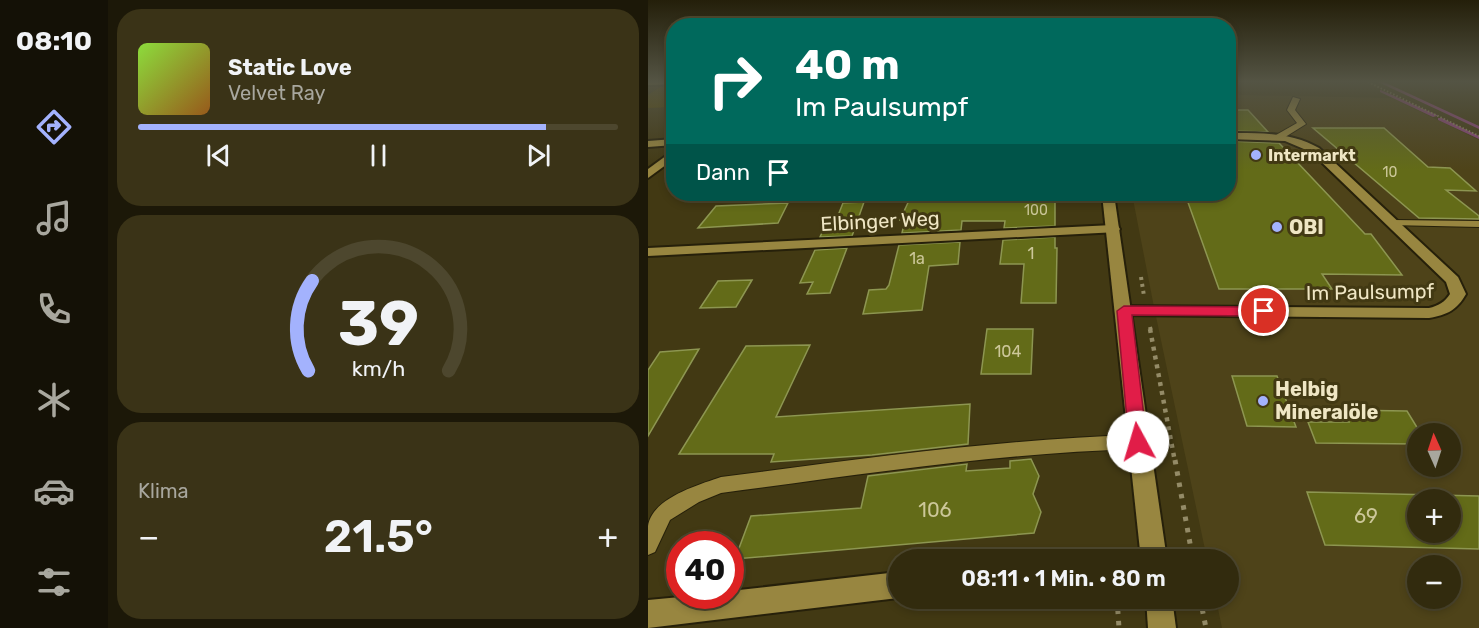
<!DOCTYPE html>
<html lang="de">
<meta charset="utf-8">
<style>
body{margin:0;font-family:Rubik,sans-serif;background:#3a3317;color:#f1f3f6;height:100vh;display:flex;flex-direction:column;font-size:22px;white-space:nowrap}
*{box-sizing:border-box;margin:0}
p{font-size:20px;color:#a8a79e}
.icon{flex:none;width:33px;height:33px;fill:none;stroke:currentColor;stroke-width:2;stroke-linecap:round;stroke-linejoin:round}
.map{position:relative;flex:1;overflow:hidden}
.sheet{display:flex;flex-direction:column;gap:9px;padding:9px;background:#1c1808;width:540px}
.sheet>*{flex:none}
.guide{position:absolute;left:18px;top:18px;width:570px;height:183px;border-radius:24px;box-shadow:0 3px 9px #0003,0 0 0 2px #4d472e;background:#00695c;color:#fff;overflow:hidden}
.needle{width:39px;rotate:357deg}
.buttons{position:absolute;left:759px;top:423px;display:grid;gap:12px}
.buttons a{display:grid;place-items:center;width:54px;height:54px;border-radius:50%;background:#322b0e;box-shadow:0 3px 9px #0003,0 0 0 2px #4d472e;font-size:30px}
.speed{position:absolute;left:18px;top:531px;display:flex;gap:12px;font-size:30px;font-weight:700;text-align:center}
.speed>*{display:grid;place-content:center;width:78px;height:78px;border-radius:50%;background:#322b0e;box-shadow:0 3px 9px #0003,0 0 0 2px #4d472e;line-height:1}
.speed .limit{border:9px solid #d22;background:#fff;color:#111}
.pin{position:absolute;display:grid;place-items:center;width:51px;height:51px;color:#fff;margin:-26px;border:3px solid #fff;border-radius:50%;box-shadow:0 2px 6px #0007}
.me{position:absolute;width:66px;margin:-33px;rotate:354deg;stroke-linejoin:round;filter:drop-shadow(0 0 4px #0008)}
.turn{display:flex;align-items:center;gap:21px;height:126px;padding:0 30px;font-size:27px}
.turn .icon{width:78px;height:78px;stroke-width:2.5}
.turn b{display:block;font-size:42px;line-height:51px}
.then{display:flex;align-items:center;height:57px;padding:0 30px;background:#0003;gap:12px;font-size:22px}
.big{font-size:45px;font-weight:600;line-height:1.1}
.sheet .tile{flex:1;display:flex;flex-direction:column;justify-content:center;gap:9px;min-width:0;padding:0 21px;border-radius:24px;background:#3a3317}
.sheet .dial{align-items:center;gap:0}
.dial svg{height:156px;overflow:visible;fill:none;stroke:#4d472e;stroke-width:7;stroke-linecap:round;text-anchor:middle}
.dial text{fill:#f1f3f6;stroke:none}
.song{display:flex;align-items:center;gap:18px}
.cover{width:72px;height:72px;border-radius:9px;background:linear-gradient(135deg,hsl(90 70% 55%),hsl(30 70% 35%))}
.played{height:6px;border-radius:3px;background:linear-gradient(90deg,#a3b2fd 85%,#4d472e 85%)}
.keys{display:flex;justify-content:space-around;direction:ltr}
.heat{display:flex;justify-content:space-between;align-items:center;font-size:33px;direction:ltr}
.trip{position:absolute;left:240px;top:549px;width:351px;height:60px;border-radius:30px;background:#322b0e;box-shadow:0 3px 9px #0003,0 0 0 2px #4d472e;font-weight:600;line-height:60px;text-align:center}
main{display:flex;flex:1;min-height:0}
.dock{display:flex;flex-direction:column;width:108px;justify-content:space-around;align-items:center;background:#141106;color:#a8a79e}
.dock .icon{width:42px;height:42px}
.dock .selected{color:#a3b2fd}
.dock b{font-size:27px;color:#f1f3f6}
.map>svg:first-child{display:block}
</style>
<main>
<nav class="dock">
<b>08:10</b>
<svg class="icon selected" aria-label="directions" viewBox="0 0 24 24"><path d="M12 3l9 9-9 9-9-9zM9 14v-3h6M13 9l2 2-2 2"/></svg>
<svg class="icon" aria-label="music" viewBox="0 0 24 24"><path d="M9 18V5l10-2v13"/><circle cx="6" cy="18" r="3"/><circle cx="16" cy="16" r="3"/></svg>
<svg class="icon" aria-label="phone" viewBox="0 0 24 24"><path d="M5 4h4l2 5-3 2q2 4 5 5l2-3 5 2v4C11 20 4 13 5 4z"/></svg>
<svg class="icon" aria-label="climate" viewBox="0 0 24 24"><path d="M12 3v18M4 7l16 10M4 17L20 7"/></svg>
<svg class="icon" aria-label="car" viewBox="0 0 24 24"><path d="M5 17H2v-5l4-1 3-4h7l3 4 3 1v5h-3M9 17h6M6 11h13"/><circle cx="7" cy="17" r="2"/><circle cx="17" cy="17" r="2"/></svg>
<svg class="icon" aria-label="filters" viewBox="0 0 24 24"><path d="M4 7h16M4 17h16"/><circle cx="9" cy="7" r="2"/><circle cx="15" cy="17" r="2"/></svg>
</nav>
<section class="sheet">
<div class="tile">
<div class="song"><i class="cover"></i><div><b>Static Love</b><p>Velvet Ray</p></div></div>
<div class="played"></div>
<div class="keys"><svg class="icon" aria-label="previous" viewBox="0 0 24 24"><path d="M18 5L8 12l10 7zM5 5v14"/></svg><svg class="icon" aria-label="pause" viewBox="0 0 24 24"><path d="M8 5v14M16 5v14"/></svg><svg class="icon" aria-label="next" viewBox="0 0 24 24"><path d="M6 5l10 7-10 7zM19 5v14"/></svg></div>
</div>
<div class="tile dial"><svg viewBox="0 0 100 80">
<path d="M14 69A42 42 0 1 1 86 69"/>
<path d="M14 69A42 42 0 0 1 16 23" stroke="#a3b2fd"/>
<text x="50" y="56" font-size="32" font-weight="700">39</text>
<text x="50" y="72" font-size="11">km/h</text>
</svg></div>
<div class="tile"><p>Klima</p>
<div class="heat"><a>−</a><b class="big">21.5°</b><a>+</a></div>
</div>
</section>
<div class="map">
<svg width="831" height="628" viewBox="0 0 831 628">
<rect width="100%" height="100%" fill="#423913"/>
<path fill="#4e4319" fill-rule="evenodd" d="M581 82 591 95 744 98 831 140V628H574L568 599 580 598V560L559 559 506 307 484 194H580ZM770 434H802V466H770ZM770 500H802V532H770ZM770 566H802V598H770Z"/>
<path fill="#564701" d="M17 84H25V107L0 108V95Z"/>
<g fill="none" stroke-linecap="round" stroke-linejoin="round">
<g fill="#914583" fill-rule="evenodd">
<path d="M730 82H736L831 126V129Z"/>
<path d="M733 90 789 115V116L785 117 732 92V90Z"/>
<path d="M790 118H794L831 136V139L790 120Z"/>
</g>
</g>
<g fill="#636b18" stroke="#8d9651" stroke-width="1.5" fill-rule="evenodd">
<path d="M580 110H600L620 132 580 131Z"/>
<path d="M665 128H736L780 167 802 168 828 191 798 190 831 216V219L771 218Z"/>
<path d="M580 141 631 143 717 234H723L754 275 674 274 684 289H571L537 194H580Z"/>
<path d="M264 194H290L288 199 407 196V226L356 228 357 221H314L313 230 254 233 257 220H252Z"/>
<path d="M216 202 204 236 172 237 181 218H189L195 203Z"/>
<path d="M140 203 130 223 50 228 68 206Z"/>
<path d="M407 237V248H409L408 303H373L376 264H352L355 240Z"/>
<path d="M312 242 310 264 281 266 274 310 215 314 221 290 238 289 241 285 251 245Z"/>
<path d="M199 248 182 293 159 294 165 282 152 283 167 250Z"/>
<path d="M104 280 88 307 52 308 70 281Z"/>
<path d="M339 329H385L383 374H333Z"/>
<path d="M162 345 128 417 322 404 320 444 224 455 123 462 126 454H31L98 346Z"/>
<path d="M51 349 0 436V370L12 352Z"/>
<path d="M584 376H629L648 427 599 426Z"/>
<path d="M695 410 759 411 770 429V444L668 443 660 422H701Z"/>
<path d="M383 459 391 476 385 494 393 512 386 533 87 559 103 516 213 508 220 476 319 464 318 471 362 468V461Z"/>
<path d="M659 492 831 496V549L677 545ZM770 500H802V532H770Z"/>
</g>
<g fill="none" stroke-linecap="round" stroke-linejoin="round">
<g stroke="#26200a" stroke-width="2">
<g id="service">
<path d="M645 97 652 99 647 110 658 124 634 139H628V135L649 123 639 110Z"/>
<path d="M745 220 831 221V227L741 225V221Z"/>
<path d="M490 435 496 437 499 442 496 447 490 449C350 453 212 475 73 493L51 502 22 520 7 552 0 555C0 546 0 535 0 526 4 498 50 485 73 477 212 459 350 439 490 435Z"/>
</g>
</g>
<g stroke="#26200a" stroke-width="4">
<g id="minor">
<path d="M0 82H26V84L0 85Z"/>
<path d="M580 133C612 133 643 132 671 148L810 277 818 294C809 310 799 315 781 318L470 315 468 311 470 307 476 306 781 308C790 306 797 302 802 294L798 282 663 152 637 141 580 139Z"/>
<path d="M26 139V145L0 147V141Z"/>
<path d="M26 150V159L0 178V169Z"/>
<path d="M465 225 470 226 472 229 470 232 0 256V248Z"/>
<path d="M250 572V598L0 628V600L43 596H82V591Z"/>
</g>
</g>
<g stroke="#26200a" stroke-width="4">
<g id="tertiary">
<path d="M454 194H466L519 560H493Z"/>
<path d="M498 598H524L528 628H500Z"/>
</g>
</g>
<path stroke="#948b67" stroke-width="2" stroke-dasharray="1.5 2" stroke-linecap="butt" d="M720 82 831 136"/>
<g stroke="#948b67" stroke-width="4" stroke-dasharray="3 4" stroke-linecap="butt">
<path d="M493 277 496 296"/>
<path d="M502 327 503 331"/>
</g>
<path stroke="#948b67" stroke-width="4.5" stroke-dasharray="4 5" stroke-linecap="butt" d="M502 329 527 462"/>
<g stroke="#948b67" stroke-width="5" stroke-dasharray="4.5 7" stroke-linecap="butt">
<path d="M527 460 545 560"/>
<path d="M469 598 471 628"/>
<path d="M552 598 558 628"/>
</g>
<use href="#service" fill="#988640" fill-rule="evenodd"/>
<use href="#minor" fill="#988640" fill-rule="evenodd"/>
<use href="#tertiary" fill="#988640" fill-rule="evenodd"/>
</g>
<linearGradient id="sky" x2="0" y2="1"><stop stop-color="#241f0a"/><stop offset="0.48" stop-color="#545444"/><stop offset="1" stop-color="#545444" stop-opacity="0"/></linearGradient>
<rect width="831" height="170" fill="url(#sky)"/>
<path fill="#e11d48" stroke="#92132f" stroke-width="1.5" d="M476 306 616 307 623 311 616 316 484 315 499 442 496 447 490 449 484 447 481 442 469 311Z"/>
<g fill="#a3b2fd" stroke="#423913" stroke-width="2">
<circle cx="608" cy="155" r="6"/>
<circle cx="629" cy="227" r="6"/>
<circle cx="615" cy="401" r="6"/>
</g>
<g text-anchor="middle" stroke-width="6" stroke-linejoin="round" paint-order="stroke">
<g font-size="14" fill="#ccc799">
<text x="742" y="177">10</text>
<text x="388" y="215">100</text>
</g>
<g font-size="16" font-weight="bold" fill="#efe6c4" stroke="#423913" text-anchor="start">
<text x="620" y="161">Intermarkt</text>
</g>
<g font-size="16" fill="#ccc799">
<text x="383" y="259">1</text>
<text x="269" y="264">1a</text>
<text x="360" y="357">104</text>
</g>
<g font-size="20" fill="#efe6c4" stroke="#423913">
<text transform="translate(232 221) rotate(-3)" y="7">Elbinger Weg</text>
<text transform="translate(722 292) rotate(-1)" y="7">Im Paulsumpf</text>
</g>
<g font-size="20" font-weight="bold" fill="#efe6c4" stroke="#423913" text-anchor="start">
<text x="641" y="234">OBI</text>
<text x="627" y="396">Helbig<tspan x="627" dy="23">Mineralöle</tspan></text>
</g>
<g font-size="20" fill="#ccc799">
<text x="287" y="517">106</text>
<text x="718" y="523">69</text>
</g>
</g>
</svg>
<div class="buttons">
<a><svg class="needle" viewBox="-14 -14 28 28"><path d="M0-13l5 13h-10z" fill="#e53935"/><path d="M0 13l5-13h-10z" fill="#a8a79e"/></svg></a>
<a>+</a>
<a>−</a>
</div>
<div class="speed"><div class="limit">40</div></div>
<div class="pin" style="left:616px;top:311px;background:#d93025"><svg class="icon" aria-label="arrive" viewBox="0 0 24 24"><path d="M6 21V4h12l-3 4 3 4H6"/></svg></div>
<svg class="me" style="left:490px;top:442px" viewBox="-20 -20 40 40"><circle r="19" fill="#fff"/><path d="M0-13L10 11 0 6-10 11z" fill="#e11d48"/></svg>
<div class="trip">08:11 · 1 Min. · 80 m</div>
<div class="guide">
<div class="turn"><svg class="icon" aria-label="right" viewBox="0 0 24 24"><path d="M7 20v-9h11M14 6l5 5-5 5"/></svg><div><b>40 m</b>Im Paulsumpf</div></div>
<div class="then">Dann<svg class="icon" aria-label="arrive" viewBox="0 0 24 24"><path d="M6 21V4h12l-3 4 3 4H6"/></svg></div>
</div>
</div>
</main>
